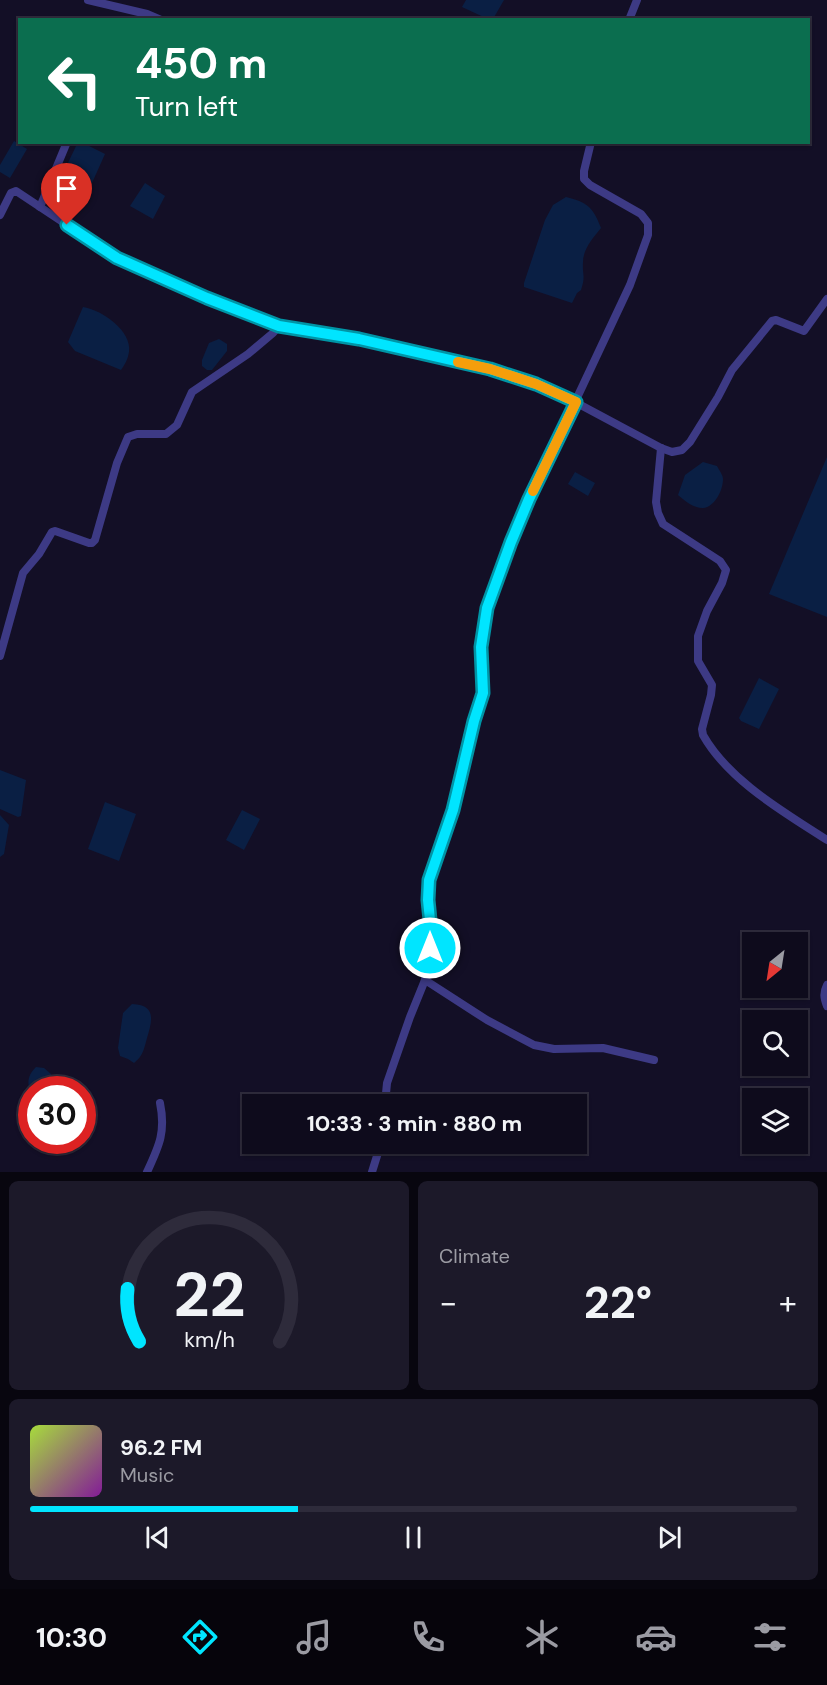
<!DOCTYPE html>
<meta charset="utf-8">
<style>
body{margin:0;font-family:"DM Sans",sans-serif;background:#1c1929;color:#f1f3f6;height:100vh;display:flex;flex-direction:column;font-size:22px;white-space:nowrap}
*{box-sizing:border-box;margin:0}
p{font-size:20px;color:#9b9ba3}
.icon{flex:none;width:33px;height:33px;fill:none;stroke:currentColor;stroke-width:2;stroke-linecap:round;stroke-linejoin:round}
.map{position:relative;height:1172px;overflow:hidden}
.sheet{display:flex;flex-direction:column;gap:9px;padding:9px;background:#08060f;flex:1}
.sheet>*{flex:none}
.banner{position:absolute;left:18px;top:18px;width:792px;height:126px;border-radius:0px;box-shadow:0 2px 4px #0004,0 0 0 2px #2e2b3b;background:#0b6e4f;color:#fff;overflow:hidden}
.needle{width:39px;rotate:210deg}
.controls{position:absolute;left:742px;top:932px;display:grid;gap:12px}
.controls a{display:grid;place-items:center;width:66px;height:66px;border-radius:0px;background:#0e0b1c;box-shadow:0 2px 4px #0004,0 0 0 2px #2e2b3b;font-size:30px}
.speed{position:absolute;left:18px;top:1076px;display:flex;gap:12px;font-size:30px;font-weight:700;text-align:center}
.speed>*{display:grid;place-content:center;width:78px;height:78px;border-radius:50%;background:#0e0b1c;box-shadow:0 2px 4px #0004,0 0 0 2px #2e2b3b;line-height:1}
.speed .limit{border:9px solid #d22;background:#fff;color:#111}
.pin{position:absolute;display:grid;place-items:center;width:51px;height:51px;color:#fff;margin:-62px -26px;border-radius:50% 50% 50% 0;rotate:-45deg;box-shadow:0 0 6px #0007}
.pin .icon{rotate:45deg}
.me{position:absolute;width:66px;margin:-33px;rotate:0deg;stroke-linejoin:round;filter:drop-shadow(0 0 4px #0008)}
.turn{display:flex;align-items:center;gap:21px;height:126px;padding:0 18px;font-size:27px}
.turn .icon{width:78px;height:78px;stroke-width:2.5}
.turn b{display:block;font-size:42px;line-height:51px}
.big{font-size:45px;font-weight:700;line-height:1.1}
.sheet .widget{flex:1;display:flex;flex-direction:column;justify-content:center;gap:9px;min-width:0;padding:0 21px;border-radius:9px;background:#1c1929}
.sheet .dial{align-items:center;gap:0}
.dial svg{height:156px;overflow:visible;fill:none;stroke:#2e2b3b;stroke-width:7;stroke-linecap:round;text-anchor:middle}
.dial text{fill:#f1f3f6;stroke:none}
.song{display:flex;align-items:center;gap:18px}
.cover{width:72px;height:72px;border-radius:9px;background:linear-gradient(135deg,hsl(80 70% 55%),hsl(290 70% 35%))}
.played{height:6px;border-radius:3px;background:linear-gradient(90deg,#00e5ff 35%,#2e2b3b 35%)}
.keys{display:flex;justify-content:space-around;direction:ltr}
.heat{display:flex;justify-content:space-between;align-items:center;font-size:33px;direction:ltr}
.sheet .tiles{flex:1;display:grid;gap:9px;grid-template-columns:1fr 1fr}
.widget:last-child{grid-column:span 2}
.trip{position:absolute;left:242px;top:1094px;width:345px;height:60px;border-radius:0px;background:#0e0b1c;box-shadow:0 2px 4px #0004,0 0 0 2px #2e2b3b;font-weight:700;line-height:60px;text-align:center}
.dock{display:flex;height:96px;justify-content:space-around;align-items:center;background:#06040b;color:#9b9ba3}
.dock .icon{width:42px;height:42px}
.dock .current{color:#00e5ff}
.dock b{font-size:27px;color:#f1f3f6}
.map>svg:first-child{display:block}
</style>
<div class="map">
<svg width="827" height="1172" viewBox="0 0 827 1172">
<rect width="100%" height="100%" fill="#130f26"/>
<g fill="#0a1f44">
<path d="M466 0H504L493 19 490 20 462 7Z"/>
<path d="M14 141 27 149 10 178 0 172V165Z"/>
<path d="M78 142 83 143 105 154 92 183 65 169Z"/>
<path d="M145 183 165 196 153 219 130 206Z"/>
<path d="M566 197C587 202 593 207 601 228 593 238 583 249 583 262 582 275 586 275 581 290L577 293 572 303 524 287V283L545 220 553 205Z"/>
<path d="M83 307C102 310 132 331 129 352 128 359 125 364 121 370L75 351 68 342Z"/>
<path d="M219 339 227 344V351L212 370H207L202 366V360L209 343Z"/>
<path d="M827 457V617L769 594Z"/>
<path d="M703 462 717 466C719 470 723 475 723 479 723 490 715 507 703 508 693 508 685 501 678 495L685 475Z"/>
<path d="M575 472 595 483 588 496 568 484Z"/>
<path d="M759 678 779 689 759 729 741 721 739 718Z"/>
<path d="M0 770 26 780 21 816 18 817 0 809Z"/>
<path d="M105 802 136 814 119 861 88 849Z"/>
<path d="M242 810 260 819 244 850 226 840Z"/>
<path d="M0 815 9 825 4 854 0 857Z"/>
<path d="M132 1004C157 1005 152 1021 147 1038 144 1049 143 1056 134 1063L128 1059 120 1056 118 1048 123 1013Z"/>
<path d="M36 1067 44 1068 51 1074V1083L49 1089H33L29 1087C27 1079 30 1073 36 1067Z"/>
</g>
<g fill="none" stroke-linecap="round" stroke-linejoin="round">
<g stroke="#3d3a85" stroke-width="8">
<path d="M88 0 147 14 161 20"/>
<path d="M629 20 637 0"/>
<path d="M591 142 584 171V179L590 185 641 214 648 223V235L630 285 575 402 661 448 672 452 682 450 690 442 718 397 732 370 772 321 776 320 804 331 827 299"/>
<path d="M40 207 67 142"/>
<path d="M0 215 11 193 16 191 117 258 207 298 279 326 359 339 490 369 536 384 575 402 529 499 511 542 487 608 481 647 483 693 475 721 453 810 429 880 428 901 430 920V948L425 980 410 1017 387 1083 385 1104"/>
<path d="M661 448 656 502 658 513 663 524 720 561 726 570 722 583 707 611 698 636V661L712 685 711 695 702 729 703 735C729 781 784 812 827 840"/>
<path d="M0 656 23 573 39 554 52 532 55 531 58 532 89 543H92L95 540 117 463 128 437 137 434H166L177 425 192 392 248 354 273 333 279 326"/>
<path d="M425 980 487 1020 534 1045 554 1049 603 1048 654 1060"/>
<path d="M827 985C823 993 824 998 827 1006"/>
<path d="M147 1172C159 1146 166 1132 160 1103"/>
<path d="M372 1172 381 1143"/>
</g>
</g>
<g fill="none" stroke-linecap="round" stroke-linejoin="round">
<g stroke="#0095a6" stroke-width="15">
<path id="route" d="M67 225 117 258 207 298 279 326 359 339 490 369 536 384 576 402 529 499 511 542 487 608 481 647 483 693 474 721 453 810 429 880 428 900 430 920V948"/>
</g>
<use href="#route" stroke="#00e5ff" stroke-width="10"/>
<path stroke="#f59e0b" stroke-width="10" d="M458 362 490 369 536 384 576 402 533 491"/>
</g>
</svg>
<div class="controls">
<a><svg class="needle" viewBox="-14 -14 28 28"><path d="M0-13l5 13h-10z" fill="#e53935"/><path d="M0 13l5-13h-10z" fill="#9b9ba3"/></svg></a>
<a><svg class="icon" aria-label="search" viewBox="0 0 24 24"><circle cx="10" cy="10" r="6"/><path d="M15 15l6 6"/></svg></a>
<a><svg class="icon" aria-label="layers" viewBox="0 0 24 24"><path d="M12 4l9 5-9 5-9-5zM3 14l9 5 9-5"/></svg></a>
</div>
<div class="speed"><div class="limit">30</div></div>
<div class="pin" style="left:67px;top:225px;background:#d93025"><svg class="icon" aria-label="arrive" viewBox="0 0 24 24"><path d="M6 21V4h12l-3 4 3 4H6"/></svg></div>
<svg class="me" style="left:430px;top:948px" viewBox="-20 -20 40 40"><circle r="17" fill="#00e5ff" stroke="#fff" stroke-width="3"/><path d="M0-11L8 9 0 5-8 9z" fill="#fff"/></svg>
<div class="trip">10:33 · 3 min · 880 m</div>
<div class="banner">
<div class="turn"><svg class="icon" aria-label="left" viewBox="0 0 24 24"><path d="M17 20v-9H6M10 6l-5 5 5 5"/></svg><div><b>450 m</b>Turn left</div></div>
</div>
</div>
<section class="sheet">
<div class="tiles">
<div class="widget dial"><svg viewBox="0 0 100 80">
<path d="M14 69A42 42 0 1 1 86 69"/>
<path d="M14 69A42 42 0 0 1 8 42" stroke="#00e5ff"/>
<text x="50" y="56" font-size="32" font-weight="700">22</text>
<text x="50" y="72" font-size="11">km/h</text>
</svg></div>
<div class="widget"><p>Climate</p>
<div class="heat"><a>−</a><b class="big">22°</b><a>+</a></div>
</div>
<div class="widget">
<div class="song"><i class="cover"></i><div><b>96.2 FM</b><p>Music</p></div></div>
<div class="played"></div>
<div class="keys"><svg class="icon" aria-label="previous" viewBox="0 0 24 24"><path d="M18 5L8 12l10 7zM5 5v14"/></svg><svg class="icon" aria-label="pause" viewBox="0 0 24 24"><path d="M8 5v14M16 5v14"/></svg><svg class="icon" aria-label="next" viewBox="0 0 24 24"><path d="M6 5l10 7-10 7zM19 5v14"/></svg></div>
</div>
</div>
</section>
<nav class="dock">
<b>10:30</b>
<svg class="icon current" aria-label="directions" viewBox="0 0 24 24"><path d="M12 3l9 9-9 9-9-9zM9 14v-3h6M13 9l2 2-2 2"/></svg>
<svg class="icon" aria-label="music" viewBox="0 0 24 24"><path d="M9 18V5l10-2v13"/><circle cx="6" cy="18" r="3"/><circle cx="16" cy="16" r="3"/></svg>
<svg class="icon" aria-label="phone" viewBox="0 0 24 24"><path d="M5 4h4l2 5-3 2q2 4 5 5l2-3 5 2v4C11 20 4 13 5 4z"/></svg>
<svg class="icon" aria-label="climate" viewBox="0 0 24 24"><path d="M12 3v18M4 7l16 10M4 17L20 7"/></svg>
<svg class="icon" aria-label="car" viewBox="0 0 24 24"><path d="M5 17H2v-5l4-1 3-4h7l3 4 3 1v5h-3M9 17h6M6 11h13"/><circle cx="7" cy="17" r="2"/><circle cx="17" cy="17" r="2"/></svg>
<svg class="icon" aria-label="filters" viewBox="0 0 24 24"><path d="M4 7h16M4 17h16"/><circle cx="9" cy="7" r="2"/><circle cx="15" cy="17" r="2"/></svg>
</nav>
